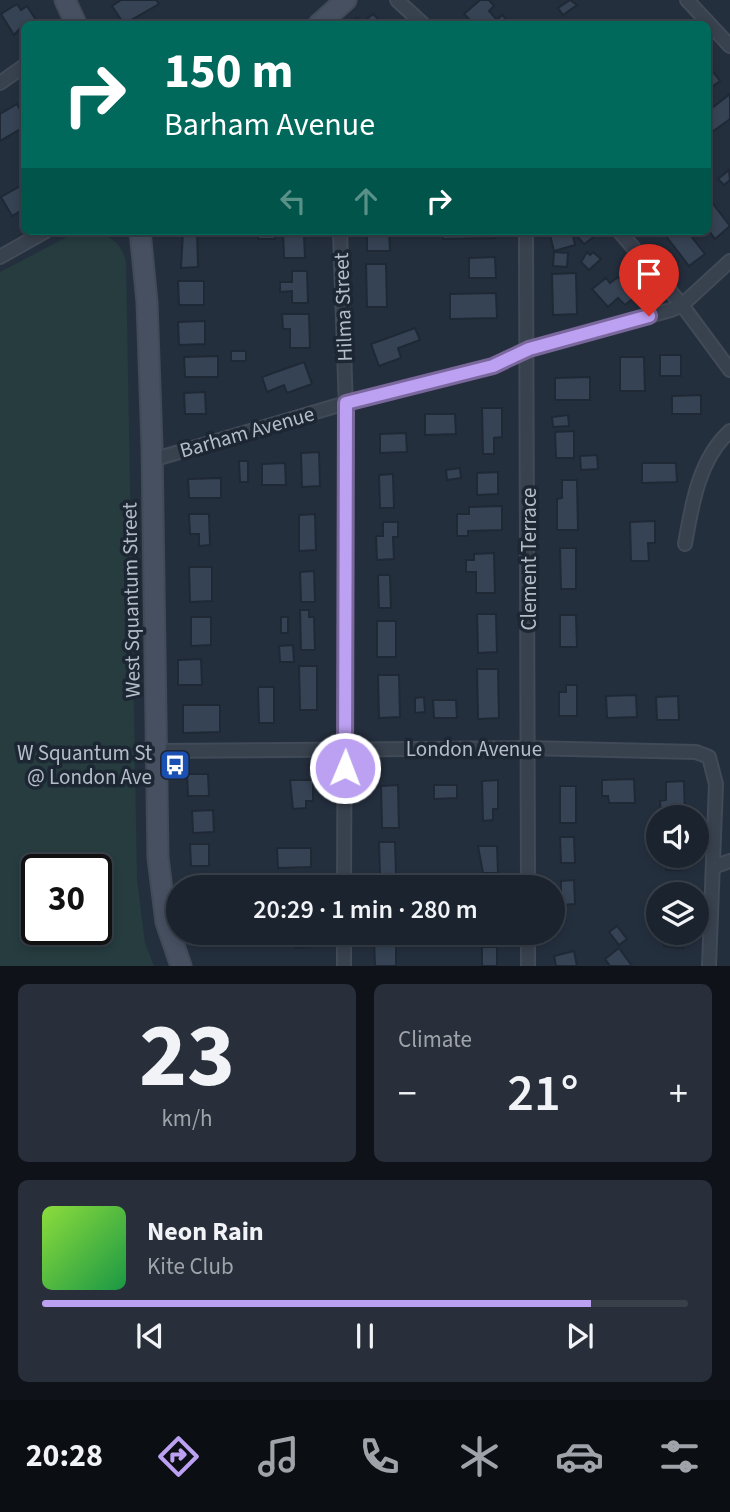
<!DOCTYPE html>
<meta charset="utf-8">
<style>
body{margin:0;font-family:"Source Sans 3",sans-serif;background:#282f3a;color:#f1f3f6;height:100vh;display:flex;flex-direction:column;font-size:26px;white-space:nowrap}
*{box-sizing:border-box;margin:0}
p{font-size:23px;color:#a0a4aa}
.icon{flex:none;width:38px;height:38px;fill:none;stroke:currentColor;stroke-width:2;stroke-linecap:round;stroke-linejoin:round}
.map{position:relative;height:966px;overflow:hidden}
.sheet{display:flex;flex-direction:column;gap:18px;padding:18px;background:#0f1319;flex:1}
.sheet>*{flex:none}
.top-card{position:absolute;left:21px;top:21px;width:690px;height:214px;border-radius:10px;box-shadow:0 4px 10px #0003,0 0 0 2px #39404a;background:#00695c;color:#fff;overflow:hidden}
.controls{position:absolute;left:646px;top:805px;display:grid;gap:14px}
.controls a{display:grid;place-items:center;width:63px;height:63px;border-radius:50%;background:#1b232e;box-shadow:0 4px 10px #0003,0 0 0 2px #39404a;font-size:35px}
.speed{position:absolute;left:21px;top:854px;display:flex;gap:14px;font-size:35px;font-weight:700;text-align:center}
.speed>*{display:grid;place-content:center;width:91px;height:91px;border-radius:50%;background:#1b232e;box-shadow:0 4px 10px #0003,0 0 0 2px #39404a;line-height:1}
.speed .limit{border:4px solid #111;border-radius:10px;background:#fff;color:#111}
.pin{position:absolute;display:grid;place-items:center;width:60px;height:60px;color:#fff;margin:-72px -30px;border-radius:50% 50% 50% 0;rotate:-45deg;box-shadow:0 0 7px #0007}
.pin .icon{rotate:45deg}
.me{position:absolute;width:77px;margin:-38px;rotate:1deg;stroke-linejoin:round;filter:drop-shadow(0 0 5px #0008)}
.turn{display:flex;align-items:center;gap:24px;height:147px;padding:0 28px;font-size:32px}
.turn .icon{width:91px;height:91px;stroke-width:2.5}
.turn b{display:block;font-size:49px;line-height:60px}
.lanes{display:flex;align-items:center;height:66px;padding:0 28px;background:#0003;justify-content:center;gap:35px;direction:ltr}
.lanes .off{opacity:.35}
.big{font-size:52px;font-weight:600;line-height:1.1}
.sheet .widget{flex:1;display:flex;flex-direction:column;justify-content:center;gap:10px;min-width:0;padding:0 24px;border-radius:10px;background:#282f3a}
.sheet .dial{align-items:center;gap:0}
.dial b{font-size:91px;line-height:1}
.song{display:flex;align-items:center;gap:21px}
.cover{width:84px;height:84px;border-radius:10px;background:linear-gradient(135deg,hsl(90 70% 55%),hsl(140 70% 35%))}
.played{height:7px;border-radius:4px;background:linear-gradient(90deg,#bca0f2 85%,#39404a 85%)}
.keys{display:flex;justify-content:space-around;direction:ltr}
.heat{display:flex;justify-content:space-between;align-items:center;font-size:38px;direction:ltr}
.sheet .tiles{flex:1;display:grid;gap:18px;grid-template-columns:1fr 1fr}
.widget:last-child{grid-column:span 2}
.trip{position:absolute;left:166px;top:875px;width:399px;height:70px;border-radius:35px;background:#1b232e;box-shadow:0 4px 10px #0003,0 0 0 2px #39404a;font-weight:600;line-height:70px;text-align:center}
.tabs{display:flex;height:112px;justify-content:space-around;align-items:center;background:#0b0e12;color:#a0a4aa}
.tabs .icon{width:49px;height:49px}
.tabs .selected{color:#bca0f2}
.tabs b{font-size:32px;color:#f1f3f6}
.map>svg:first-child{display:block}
</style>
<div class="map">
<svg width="730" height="966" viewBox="0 0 730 966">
<rect width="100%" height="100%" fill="#242f3e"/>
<path fill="#263c3f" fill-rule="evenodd" d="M83 233C105 231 121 240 126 262L137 879 145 943 154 966H0V272L67 237ZM37 870H96V929H37Z"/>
<g fill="#364354" stroke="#1f2835" stroke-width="2">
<path d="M121 0H156L159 4 124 24 112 6Z"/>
<path d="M480 0H489L494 6 489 11 497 20 502 15 511 24H484L480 20 474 24 464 14Z"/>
<path d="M570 0 577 5 563 15 558 8Z"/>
<path d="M17 4 21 10 27 6 36 20 24 24 14 35 1 14Z"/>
<path d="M373 14 383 24H349L357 18 362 23Z"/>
<path d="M707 64 720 81 707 90Z"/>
<path d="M730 94V119L712 132 707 125V112Z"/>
<path d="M17 104 24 117V127L0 141V114Z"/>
<path d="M729 170 730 180 724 185 718 179Z"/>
<path d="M24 184V209L12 216 1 197Z"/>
<path d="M707 196 730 226 715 239 707 228Z"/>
<path d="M183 231H197L198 267 181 268Z"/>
<rect x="258" y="231" width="17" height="8"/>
<path d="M283 231 304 234 305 258H284Z"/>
<path d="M367 231H389L390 251H367Z"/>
<path d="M442 231H495V238L443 239Z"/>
<path d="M549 231H572L575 245 554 251Z"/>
<path d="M584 231H591L595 236 584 244 577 236Z"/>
<path d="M662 231H687L705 254 689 266Z"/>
<path d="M554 252 568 253 567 267 553 266Z"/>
<path d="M587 252 590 255 593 252 601 259 589 270 581 262Z"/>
<path d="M495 257 496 278H469V258Z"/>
<path d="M366 264H386L387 307H367Z"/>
<path d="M292 271H307L308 303H292V291L280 292V282H292Z"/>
<path d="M576 273 577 314 553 315 552 274Z"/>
<path d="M618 277 635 297 625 305 618 298 608 307 592 289 606 278 610 283Z"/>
<path d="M178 281H204V305H179Z"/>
<path d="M496 293 497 318 450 319V294Z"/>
<path d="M282 314H309L310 348H290V329H283Z"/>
<path d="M205 321V344L179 345 178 322Z"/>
<path d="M415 328 420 340 398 348 401 358 379 366 371 344Z"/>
<rect x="231" y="351" width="15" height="10"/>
<rect x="660" y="355" width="21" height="21"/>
<path d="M218 356V377H185L184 357Z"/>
<path d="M620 357H644L645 391H620Z"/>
<path d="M304 362 312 384 287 393 284 385 267 392 262 377Z"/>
<path d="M590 377V400H555V378Z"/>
<path d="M205 392 206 414H185L184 393Z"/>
<path d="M701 395V414H672V396Z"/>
<path d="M482 408H502V437L494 438V454H483Z"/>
<path d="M425 414H455L456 434 425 435Z"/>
<path d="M568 415 569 426 553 427 552 417Z"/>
<path d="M574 431V458H556L555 432Z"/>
<path d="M406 433 407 452 380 453V434Z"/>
<path d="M319 452 320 486 302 487 301 453Z"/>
<path d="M597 455 598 469 581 470 580 456Z"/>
<path d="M239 461H248V482H240Z"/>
<path d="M285 463 286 485H262V464Z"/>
<path d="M642 463H676L677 482 642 483Z"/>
<path d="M460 468 461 478 447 480 446 470Z"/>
<path d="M498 472V494L477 495V473Z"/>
<path d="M393 474 394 508H380L379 475Z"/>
<path d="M221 478V498H189L188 479Z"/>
<path d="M562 480H577L578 530H557V499L562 498Z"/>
<path d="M502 506V530L468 531V536H457V514H469V507Z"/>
<path d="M189 514H209L210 545 199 546V534H190Z"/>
<path d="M315 514 316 550 299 551V515Z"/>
<path d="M655 521V543H648L649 561H631L630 522Z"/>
<path d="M383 522H398V537H393L394 559 377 560 376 536H383Z"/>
<path d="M560 548H576V589H561Z"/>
<path d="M494 553 495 593H476V572H466V560H474V554Z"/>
<path d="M189 567H212V601L190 602Z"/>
<path d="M314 571 315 602H301L300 572Z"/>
<path d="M378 575H390L391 608H379Z"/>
<path d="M300 610H309V617H314L315 650H301Z"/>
<path d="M477 614H496L497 652 478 653Z"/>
<path d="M560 615H576L577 647H560Z"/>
<path d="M191 617H211V645L191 646Z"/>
<rect x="281" y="617" width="7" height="16"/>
<rect x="377" y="621" width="19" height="36"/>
<path d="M293 645 294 662H280L279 646Z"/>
<path d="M201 659 202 685H178V660Z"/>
<path d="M299 666H317V710H300Z"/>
<path d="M477 669H498L499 718 478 719Z"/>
<path d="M378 675H399L400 717 379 718Z"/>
<path d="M566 685H577V716H559V692H566Z"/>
<path d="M258 687H274V723H259Z"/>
<path d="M636 695 637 717 607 718 606 696Z"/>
<path d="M678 696 679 720H657L656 697Z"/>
<path d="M424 697 425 712 415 713V698Z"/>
<path d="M433 700H456L457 718H434Z"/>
<path d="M183 705H220V732L183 733Z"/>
<path d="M187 774H208L209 796H188Z"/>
<path d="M634 779 635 803H609L608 796H602V780Z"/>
<path d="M290 780H313V801H306V808L293 809Z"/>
<path d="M498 780V809H493V820L483 821 482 781Z"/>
<path d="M684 781 685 817H661L660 801 666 800V782Z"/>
<path d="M398 785 399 828H382L381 786Z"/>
<path d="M434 785H457V798L434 799Z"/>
<rect x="560" y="786" width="16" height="37"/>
<path d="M213 810 214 832 193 833 192 811Z"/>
<path d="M560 837H574L575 863H561Z"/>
<path d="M379 842H395L396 874 380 875Z"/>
<path d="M190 844H209V866H191Z"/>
<path d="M478 846H497L498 873H483Z"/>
<path d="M277 848H311V867L278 868Z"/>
<path d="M665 856H681V870H666Z"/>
<path d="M574 880 575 904 561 905V881Z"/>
<path d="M617 926 627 939 619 945 609 932Z"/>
<path d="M202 933H235V943L202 944Z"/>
<path d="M295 933H312V947L296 948Z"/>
<path d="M477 933H493L494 939 478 941Z"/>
<path d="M665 933H684L683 948 664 946Z"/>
<path d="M396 938V966H375L374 939Z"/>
<rect x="482" y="947" width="15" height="19"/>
<path d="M619 948 632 966H610L605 959Z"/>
<path d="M574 951 577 966H556L554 956Z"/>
</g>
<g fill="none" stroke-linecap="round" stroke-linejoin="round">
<g stroke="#414a57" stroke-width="16">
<g id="street">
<path d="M397 0 423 24"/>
<path d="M687 0 730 46"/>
<path d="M0 83 24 66"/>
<path d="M340 231 346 408 344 887"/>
<path d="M526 231 528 887"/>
<path d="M619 231 682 305 730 370"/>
<path d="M0 257 46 231"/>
<path d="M152 460 346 403 493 366 529 349 671 310 682 305 730 261"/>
<path d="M685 544C692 504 699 459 730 431"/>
<path d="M155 751 527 748 696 752 709 757 716 784 709 966"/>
<path d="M713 867 730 861"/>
<path d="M528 933V966"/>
<path d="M344 966V933"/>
</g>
</g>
<g stroke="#414a57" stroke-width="23">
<g id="secondary">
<path d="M65 0 76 24"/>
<path d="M319 24 346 0"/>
<path d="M140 231 147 302 152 446 158 858 166 922 181 966"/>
</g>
</g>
<use href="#street" stroke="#38414e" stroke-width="12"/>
<use href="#secondary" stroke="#465061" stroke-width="19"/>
</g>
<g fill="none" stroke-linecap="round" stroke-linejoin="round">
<g stroke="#7a689d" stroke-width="18">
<path id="route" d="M345 768 346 403 493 366 529 349 649 316"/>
</g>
<use href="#route" stroke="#bca0f2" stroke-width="12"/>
</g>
<defs>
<g id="bus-square" transform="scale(1.575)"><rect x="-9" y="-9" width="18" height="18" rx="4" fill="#1a4fb4" stroke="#1d2633"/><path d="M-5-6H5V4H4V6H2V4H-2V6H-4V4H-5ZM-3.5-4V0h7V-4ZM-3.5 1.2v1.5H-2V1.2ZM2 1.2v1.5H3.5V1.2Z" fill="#fff"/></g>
</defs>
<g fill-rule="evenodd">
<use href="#bus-square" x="175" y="765"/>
</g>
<g text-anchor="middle" stroke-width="7" stroke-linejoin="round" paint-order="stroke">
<g font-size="21" fill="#b4bcc9" stroke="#1d2633">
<text transform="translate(343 307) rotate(-92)" y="7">Hilma Street</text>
<text transform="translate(247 432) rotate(-16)" y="7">Barham Avenue</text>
<text transform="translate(529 559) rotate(-90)" y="7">Clement Terrace</text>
<text transform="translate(131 600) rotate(-91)" y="7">West Squantum Street</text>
<text x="474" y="756">London Avenue</text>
</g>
<g font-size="21" fill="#b4bcc9" stroke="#1d2633" text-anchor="end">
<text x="152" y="760">W Squantum St<tspan x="152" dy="24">@ London Ave</tspan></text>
</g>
</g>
</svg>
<div class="controls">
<a><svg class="icon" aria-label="sound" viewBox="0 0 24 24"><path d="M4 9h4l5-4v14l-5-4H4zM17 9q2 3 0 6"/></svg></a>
<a><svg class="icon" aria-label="layers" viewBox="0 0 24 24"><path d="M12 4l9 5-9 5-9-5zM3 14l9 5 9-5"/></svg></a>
</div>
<div class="speed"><div class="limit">30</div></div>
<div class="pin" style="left:649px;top:316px;background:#d93025"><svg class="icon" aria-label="arrive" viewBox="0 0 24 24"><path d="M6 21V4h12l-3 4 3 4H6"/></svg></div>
<svg class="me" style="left:345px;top:768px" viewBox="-20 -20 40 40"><circle r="17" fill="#bca0f2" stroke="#fff" stroke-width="3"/><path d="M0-11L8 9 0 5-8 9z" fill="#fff"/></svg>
<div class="trip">20:29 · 1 min · 280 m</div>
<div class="top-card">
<div class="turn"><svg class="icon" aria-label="right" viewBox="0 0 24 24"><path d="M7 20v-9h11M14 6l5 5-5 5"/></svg><div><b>150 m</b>Barham Avenue</div></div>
<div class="lanes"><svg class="icon off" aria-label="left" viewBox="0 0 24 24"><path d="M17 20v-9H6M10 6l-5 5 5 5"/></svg><svg class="icon off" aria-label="ahead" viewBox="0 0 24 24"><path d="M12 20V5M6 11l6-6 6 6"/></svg><svg class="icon" aria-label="right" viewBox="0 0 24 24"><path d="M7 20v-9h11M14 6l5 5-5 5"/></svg></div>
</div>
</div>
<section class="sheet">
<div class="tiles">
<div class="widget dial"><b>23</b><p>km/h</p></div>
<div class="widget"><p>Climate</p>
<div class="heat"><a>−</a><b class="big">21°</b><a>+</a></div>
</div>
<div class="widget">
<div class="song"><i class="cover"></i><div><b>Neon Rain</b><p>Kite Club</p></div></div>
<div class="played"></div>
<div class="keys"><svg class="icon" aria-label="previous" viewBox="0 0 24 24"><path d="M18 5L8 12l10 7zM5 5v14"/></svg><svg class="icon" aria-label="pause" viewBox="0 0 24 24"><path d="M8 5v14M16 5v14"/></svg><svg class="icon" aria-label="next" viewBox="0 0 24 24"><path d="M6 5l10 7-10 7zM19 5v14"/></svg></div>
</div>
</div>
</section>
<nav class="tabs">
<b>20:28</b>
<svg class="icon selected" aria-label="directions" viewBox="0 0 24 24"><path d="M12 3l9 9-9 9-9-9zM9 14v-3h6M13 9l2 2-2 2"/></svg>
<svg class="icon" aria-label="music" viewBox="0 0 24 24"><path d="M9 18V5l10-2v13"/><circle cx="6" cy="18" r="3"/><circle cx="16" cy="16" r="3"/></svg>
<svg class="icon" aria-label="phone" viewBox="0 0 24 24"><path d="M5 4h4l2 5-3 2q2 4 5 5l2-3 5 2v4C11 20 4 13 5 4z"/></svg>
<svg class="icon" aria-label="climate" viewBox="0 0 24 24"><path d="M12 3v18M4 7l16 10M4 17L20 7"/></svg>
<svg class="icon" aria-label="car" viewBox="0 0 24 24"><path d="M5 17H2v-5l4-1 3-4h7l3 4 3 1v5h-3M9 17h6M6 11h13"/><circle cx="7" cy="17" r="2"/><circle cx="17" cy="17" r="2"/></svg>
<svg class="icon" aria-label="filters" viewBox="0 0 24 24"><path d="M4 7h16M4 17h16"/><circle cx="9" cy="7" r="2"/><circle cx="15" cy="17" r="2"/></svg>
</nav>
